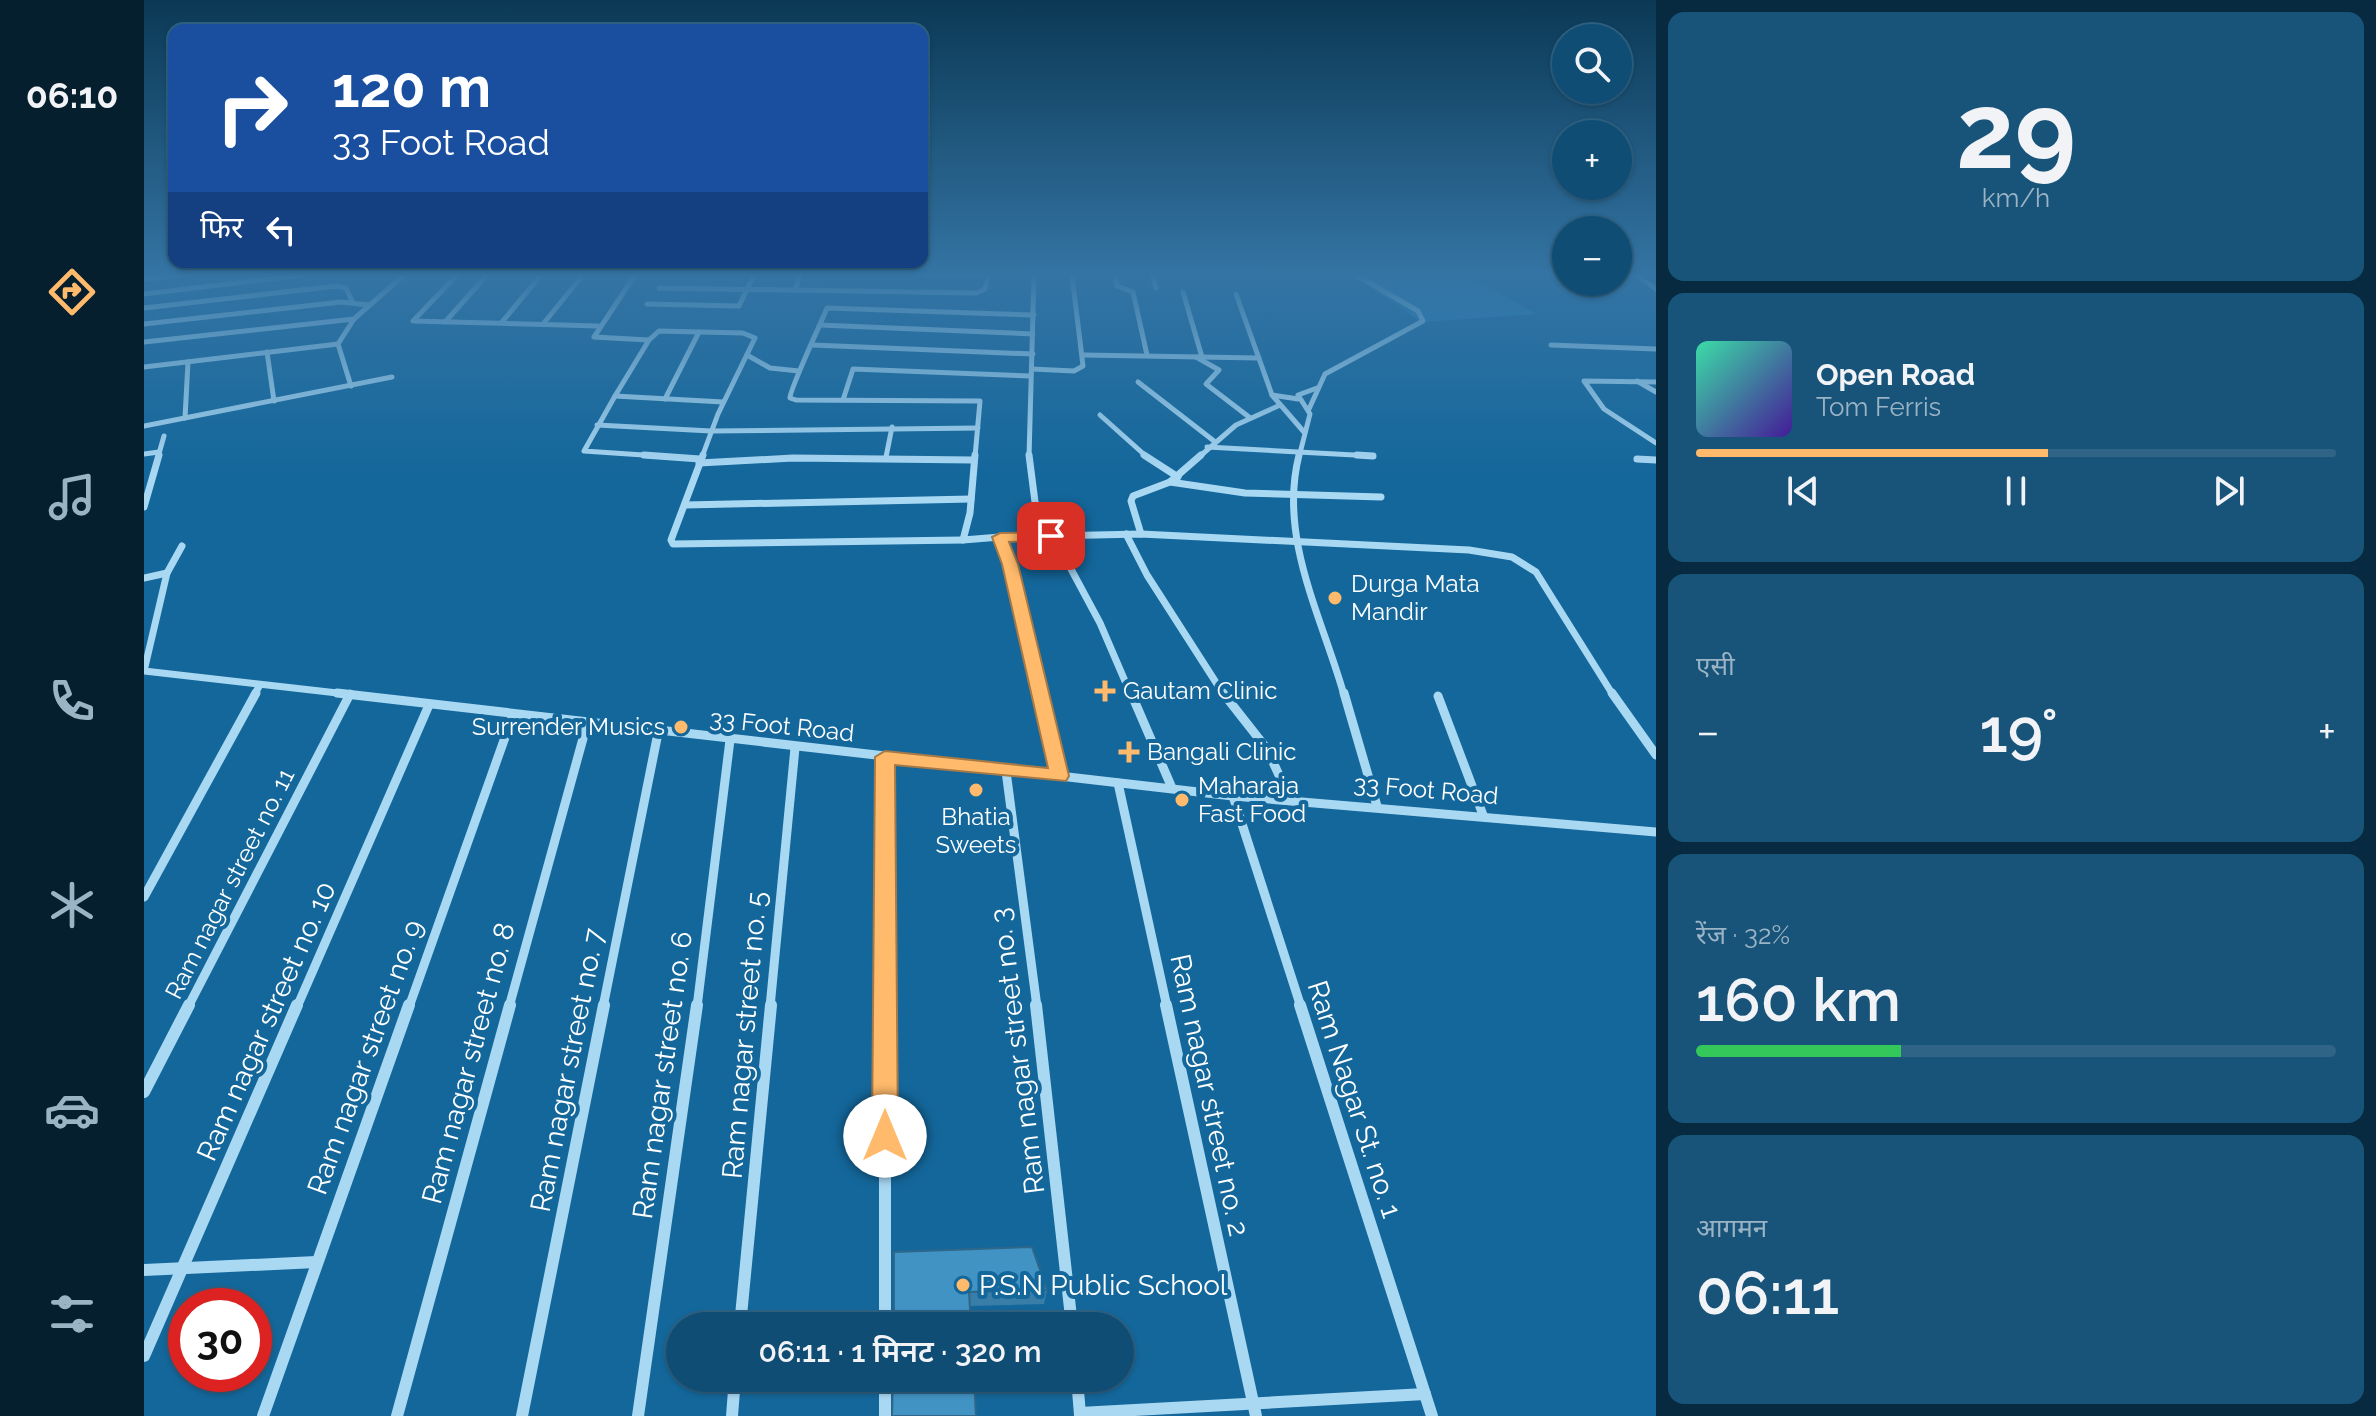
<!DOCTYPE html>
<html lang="hi">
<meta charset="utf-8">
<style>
body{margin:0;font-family:Raleway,"Noto Sans Devanagari",sans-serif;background:#185479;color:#f1f3f6;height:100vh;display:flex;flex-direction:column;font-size:30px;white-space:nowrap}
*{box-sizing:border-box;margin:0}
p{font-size:26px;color:#9bb4c5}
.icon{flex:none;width:44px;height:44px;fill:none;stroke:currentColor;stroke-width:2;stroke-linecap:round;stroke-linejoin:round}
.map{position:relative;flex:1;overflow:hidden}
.panel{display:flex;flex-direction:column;gap:12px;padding:12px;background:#082a40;width:720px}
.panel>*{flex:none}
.banner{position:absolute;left:24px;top:24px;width:760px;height:244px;border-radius:16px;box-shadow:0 2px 6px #0004,0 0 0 2px #2f6486;background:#1a4fa0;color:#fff;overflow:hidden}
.fabs{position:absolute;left:1408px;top:24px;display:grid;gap:16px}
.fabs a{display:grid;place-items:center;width:80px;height:80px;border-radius:50%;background:#0f4d74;box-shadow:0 2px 6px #0004,0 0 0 2px #2f6486;font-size:40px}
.speed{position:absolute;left:24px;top:1288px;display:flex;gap:16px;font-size:40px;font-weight:700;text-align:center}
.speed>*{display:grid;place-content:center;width:104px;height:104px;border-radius:50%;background:#0f4d74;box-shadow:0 2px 6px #0004,0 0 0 2px #2f6486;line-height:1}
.speed .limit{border:12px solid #d22;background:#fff;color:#111}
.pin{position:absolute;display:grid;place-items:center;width:68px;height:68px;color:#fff;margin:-34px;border-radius:16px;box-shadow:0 4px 12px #0006}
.me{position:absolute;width:88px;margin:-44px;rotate:0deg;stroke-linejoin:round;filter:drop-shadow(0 0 6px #0008)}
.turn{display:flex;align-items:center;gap:28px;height:168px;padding:0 32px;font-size:36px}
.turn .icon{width:104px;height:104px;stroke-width:2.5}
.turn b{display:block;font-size:56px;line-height:68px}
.then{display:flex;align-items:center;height:76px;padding:0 32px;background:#0003;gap:16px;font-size:30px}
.big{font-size:60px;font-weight:600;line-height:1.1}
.panel .widget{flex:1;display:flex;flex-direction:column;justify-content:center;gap:12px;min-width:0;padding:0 28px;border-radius:16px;background:#185479}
.panel .dial{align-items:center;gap:0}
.dial b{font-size:104px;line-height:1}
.song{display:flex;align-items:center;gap:24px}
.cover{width:96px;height:96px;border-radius:12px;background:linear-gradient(135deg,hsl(160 70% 55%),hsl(260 70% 35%))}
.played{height:8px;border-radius:4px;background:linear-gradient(90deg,#ffba6b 55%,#2f6486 55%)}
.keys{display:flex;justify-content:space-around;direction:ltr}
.heat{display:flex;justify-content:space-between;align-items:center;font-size:44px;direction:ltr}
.charge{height:12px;border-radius:6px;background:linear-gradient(90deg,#34c759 32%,#2f6486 0)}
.trip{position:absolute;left:522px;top:1312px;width:468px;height:80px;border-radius:40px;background:#0f4d74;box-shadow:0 2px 6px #0004,0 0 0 2px #2f6486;font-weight:600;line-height:80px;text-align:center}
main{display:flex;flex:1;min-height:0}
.menu{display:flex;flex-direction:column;width:144px;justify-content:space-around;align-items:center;background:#061f2e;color:#9bb4c5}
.menu .icon{width:56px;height:56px}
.menu .current{color:#ffba6b}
.menu b{font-size:36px;color:#f1f3f6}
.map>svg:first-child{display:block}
</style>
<main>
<nav class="menu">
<b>06:10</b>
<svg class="icon current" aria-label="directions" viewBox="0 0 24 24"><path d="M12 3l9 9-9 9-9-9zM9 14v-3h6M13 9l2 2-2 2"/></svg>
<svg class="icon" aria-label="music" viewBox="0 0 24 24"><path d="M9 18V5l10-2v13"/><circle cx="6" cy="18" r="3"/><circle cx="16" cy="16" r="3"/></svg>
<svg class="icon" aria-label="phone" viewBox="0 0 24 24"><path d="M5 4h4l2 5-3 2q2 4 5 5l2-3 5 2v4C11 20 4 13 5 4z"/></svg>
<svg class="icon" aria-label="climate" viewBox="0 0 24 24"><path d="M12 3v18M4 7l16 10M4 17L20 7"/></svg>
<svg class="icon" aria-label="car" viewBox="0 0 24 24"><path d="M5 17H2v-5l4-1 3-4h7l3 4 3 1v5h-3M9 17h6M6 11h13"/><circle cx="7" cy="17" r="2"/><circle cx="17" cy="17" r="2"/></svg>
<svg class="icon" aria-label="filters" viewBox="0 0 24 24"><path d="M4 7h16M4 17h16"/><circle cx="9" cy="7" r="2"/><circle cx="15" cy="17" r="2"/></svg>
</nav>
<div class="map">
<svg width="1512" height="1416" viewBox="0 0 1512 1416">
<rect width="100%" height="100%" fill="#14679b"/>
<path fill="#2381b8" d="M1209 275H1321L1393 314 1277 322Z"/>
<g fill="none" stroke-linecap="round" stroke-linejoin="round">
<g stroke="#a9d8f3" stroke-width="5">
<path d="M313 275 269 321 454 326"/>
<path d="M491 275 450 337 505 340 515 331 599 333 611 338 574 414 558 457"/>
<path d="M782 275H845"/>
<path d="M971 275 973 286 989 292 1003 355"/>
<path d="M1008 275 1012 288"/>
<path d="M1493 275 1512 289"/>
<path d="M0 279 42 275"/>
<path d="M515 288 832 293 841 289 844 277"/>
<path d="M651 290 656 275"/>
<path d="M1039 292 1058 357"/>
<path d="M0 294 158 275"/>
<path d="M1092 294 1128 395 1160 432"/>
<path d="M503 304 595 306 610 275"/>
<path d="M0 308 192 286 202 288 208 301"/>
<path d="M301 322 343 275"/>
<path d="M358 322 397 275"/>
<path d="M0 324 197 302 225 305"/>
<path d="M399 324 439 275"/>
<path d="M676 325 889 334"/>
<path d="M505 340 471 396 579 402"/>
<path d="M0 342 210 319 260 275"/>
<path d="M669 345 889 354"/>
<path d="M1407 345 1512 349"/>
<path d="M123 352 130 401"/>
<path d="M603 355 626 368 655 371"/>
<path d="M940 355 1115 358"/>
<path d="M1052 357 1075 370 1062 384 1105 417"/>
<path d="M0 367 194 344"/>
<path d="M888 369 930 371 939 366 928 275"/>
<path d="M1493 381 1512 392"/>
<path d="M994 382 1070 441"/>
<path d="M1512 382 1440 381 1460 409 1512 443"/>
<path d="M207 386 194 344 210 319"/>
<path d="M1128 395 1154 399"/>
<path d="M471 396 440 451 529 457"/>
<path d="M521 399 555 332"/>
<path d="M699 400 709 369 887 376"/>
<path d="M1165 409 1181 374 1279 321 1274 311 1212 275"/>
<path d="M956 415 1003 457"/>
<path d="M41 418 44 362"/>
<path d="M453 425 567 431 834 428"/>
<path d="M0 426 248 377"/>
<path d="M1063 447 1229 456"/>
<path d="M0 454 15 452"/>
<path d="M14 457 20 436"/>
<path d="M742 457 748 427"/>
<path d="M831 457 836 401 652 400 646 398C645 391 677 323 683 308L890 315"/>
<path d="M885 457 890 275"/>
<path d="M1055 457 1092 425 1134 406"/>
<path d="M1155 457 1166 414 1154 395 1173 388"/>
</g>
<g stroke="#a9d8f3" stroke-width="7">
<path d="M500 455 556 459"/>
<path d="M559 455 527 540 529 544 819 540"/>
<path d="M831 455 826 513 819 540 856 537"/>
<path d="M885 455 891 502 956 623 987 695"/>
<path d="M1000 455 1034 477"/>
<path d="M1155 455C1134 538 1178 617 1200 695"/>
<path d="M1213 455 1229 456"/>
<path d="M1493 459 1512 460"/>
<path d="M555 463 649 458 829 460"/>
<path d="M1026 482 1101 493 1237 497"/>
<path d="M541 505 827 499"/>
<path d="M0 507 15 455"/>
<path d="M982 534 1003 575 1080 695"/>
<path d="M997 534 987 501 989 496 1026 482 1057 455"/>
<path d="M38 546 23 573 0 671 211 695"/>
<path d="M0 578 23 573"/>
<path d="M110 695 116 685"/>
<path d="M896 695 866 564 856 537 997 534 1325 550 1368 557 1392 572 1469 695"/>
</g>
<g stroke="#a9d8f3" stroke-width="9">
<path d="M193 693 1089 796 1512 832"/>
<path d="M896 693 915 776"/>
<path d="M987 693 1028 788"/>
<path d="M1079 693 1123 749 1146 799"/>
<path d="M1200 693 1233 806"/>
<path d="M1468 693 1512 755"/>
<path d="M1294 696 1339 815"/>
<path d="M741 757V1007"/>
<path d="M862 771 893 1007"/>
<path d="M974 783 1023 1007"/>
<path d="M1089 796 1157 1007"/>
<path d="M0 897 112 693"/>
<path d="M44 1007 206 694"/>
<path d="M153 1007 285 705"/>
<path d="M265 1007 369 715"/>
<path d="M365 1007 443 724"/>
<path d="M459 1007 514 733"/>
<path d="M553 1007 586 740"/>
<path d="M626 1007 651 748"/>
</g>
<g stroke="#a9d8f3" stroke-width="12">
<path d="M741 1005V1326"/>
<path d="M892 1005 928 1326"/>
<path d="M1022 1005 1112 1416"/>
<path d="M1156 1005 1288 1416"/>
<path d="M0 1092 45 1005"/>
<path d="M0 1270 172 1262"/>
<path d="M596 1326 627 1005"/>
<path d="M0 1356 153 1005"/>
<path d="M741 1378V1416"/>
<path d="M933 1378 936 1415"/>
<path d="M936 1413 1281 1394"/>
<path d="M119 1416 265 1005"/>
<path d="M253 1416 366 1005"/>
<path d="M378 1416 460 1005"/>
<path d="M494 1416 553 1005"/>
<path d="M588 1416 591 1378"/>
</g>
</g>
<path fill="#387ea9" d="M750 1252 903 1290 900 1304 826 1306 750 1312Z"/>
<g fill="#4193c4" stroke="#2e6789" stroke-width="2">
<path d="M888 1247 903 1290 825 1292 827 1326H745V1320L750 1312V1252Z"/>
<path d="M749 1378H830L832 1416H748Z"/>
</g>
<linearGradient id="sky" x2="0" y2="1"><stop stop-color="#0b3955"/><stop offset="0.58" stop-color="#3474a4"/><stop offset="1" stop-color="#3474a4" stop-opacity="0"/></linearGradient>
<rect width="1512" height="473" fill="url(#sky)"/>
<path fill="#ffba6b" stroke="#a67946" stroke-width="2" d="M907 532 914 536 912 539 865 542 874 564 925 776 922 781 751 765 754 1136 750 1145 741 1149 732 1145 728 1136 731 757 741 751 904 768 858 564 848 537 856 533Z"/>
<g fill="#ffba6b" stroke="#14679b" stroke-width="3">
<circle cx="1191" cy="598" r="8"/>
<path d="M957 679h8v8h8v8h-8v8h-8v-8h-8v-8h8z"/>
<circle cx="537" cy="727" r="8"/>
<path d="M981 740h8v8h8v8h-8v8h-8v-8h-8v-8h8z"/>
<circle cx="832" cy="790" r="8"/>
<circle cx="1038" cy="800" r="8"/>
<circle cx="819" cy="1285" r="8"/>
</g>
<g text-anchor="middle" stroke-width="8" stroke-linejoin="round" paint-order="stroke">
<g font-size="24" fill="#fff" stroke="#14679b" text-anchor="start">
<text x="1207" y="592">Durga Mata<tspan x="1207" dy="28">Mandir</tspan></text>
<text x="979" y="699">Gautam Clinic</text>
<text x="521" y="735" text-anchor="end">Surrender Musics</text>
<text x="1003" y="760">Bangali Clinic</text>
<text x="1054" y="794">Maharaja<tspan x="1054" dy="28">Fast Food</tspan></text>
<text x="832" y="825" text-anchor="middle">Bhatia<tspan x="832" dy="28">Sweets</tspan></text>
</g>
<g font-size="24" fill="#fff" stroke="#14679b">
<text transform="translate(638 726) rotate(6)" y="8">33 Foot Road</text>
<text transform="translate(1282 790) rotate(5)" y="8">33 Foot Road</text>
<text transform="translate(86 884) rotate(-63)" y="8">Ram nagar street no. 11</text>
</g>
<g font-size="28" fill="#fff" stroke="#14679b">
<text transform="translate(122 1021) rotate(-66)" y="10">Ram nagar street no. 10</text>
<text transform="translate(600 1035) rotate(-85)" y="10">Ram nagar street no. 5</text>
<text transform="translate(873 1051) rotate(-97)" y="10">Ram nagar street no. 3</text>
<text transform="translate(221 1057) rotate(-70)" y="10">Ram nagar street no. 9</text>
<text transform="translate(324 1063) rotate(-75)" y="10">Ram nagar street no. 8</text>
<text transform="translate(423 1070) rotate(-79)" y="10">Ram nagar street no. 7</text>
<text transform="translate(518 1075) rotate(-82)" y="10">Ram nagar street no. 6</text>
<text transform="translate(1066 1095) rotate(78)" y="10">Ram nagar street no. 2</text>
<text transform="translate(1211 1099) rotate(72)" y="10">Ram Nagar St. no. 1</text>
</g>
<g font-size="28" fill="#fff" stroke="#14679b" text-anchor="start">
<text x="835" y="1295">P.S.N Public School</text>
</g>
</g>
</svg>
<div class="fabs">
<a><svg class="icon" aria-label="search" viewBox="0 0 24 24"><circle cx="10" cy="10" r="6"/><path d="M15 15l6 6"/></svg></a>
<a>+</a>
<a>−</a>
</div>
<div class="speed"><div class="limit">30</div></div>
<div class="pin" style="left:907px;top:536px;background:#d93025"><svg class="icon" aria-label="arrive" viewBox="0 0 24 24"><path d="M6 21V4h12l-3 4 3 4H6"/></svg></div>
<svg class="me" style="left:741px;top:1136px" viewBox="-20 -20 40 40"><circle r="19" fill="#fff"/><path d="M0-13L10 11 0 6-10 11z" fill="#ffba6b"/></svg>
<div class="trip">06:11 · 1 मिनट · 320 m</div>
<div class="banner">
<div class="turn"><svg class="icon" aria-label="right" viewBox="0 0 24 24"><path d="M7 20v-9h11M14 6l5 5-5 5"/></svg><div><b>120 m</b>33 Foot Road</div></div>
<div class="then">फिर<svg class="icon" aria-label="left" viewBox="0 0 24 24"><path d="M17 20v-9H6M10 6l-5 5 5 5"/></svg></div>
</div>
</div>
<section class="panel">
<div class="widget dial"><b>29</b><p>km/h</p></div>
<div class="widget">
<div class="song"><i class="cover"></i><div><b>Open Road</b><p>Tom Ferris</p></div></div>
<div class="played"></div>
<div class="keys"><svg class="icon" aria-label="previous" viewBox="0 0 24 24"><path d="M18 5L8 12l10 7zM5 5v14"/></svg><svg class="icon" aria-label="pause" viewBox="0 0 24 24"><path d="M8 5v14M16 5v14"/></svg><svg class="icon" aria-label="next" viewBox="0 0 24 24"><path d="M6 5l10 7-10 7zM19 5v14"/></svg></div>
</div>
<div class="widget"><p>एसी</p>
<div class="heat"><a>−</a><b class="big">19°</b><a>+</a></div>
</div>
<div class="widget"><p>रेंज · 32%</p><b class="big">160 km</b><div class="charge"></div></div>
<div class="widget"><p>आगमन</p><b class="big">06:11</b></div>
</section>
</main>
